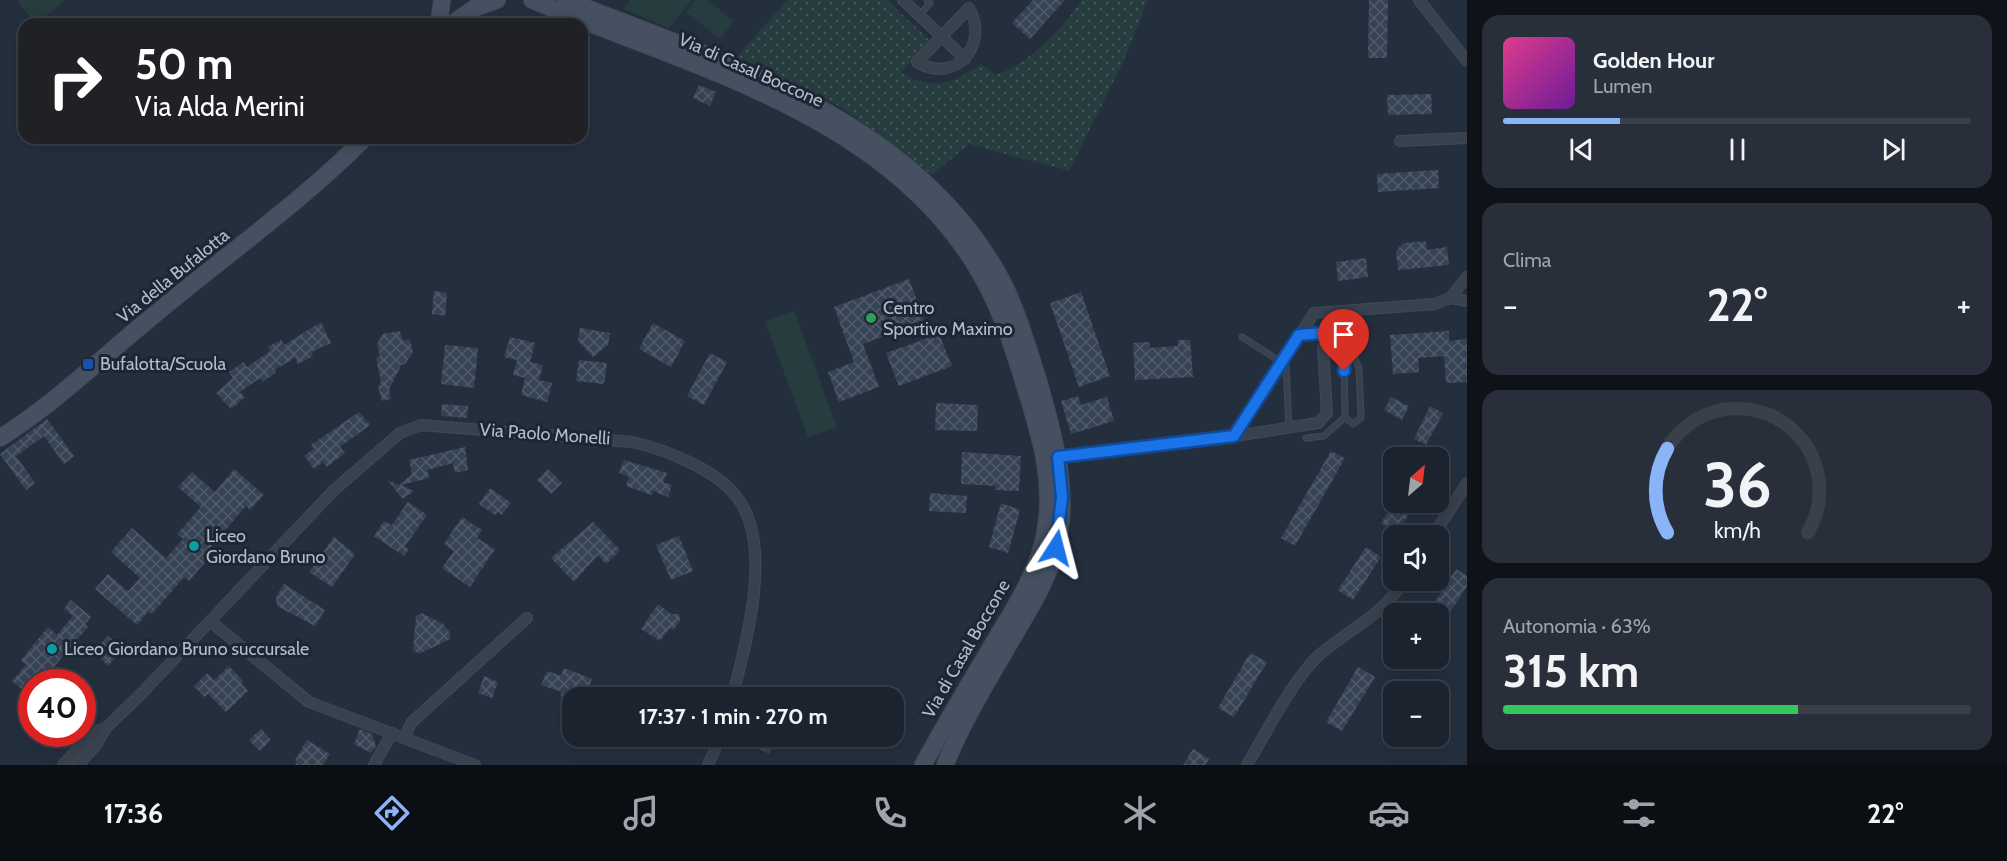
<!DOCTYPE html>
<html lang="it">
<meta charset="utf-8">
<style>
body{margin:0;font-family:Cabin,sans-serif;background:#282f3a;color:#f1f3f6;height:100vh;display:flex;flex-direction:column;font-size:22px;white-space:nowrap}
*{box-sizing:border-box;margin:0}
p{font-size:20px;color:#a0a4aa}
.icon{flex:none;width:33px;height:33px;fill:none;stroke:currentColor;stroke-width:2;stroke-linecap:round;stroke-linejoin:round}
.map{position:relative;flex:1;overflow:hidden}
.details{display:flex;flex-direction:column;gap:15px;padding:15px;background:#0f1319;width:540px}
.details>*{flex:none}
.hud{position:absolute;left:18px;top:18px;width:570px;height:126px;border-radius:18px;box-shadow:0 3px 15px #0003,0 0 0 2px #39404a;background:#202124;color:#fff;overflow:hidden}
.needle{width:39px;rotate:28deg}
.fabs{position:absolute;left:1383px;top:447px;display:grid;gap:12px}
.fabs a{display:grid;place-items:center;width:66px;height:66px;border-radius:12px;background:#1b232e;box-shadow:0 3px 15px #0003,0 0 0 2px #39404a;font-size:30px}
.speed{position:absolute;left:18px;top:669px;display:flex;gap:12px;font-size:30px;font-weight:700;text-align:center}
.speed>*{display:grid;place-content:center;width:78px;height:78px;border-radius:50%;background:#1b232e;box-shadow:0 3px 15px #0003,0 0 0 2px #39404a;line-height:1}
.speed .limit{border:9px solid #d22;background:#fff;color:#111}
.pin{position:absolute;display:grid;place-items:center;width:51px;height:51px;color:#fff;margin:-62px -26px;border-radius:50% 50% 50% 0;rotate:-45deg;box-shadow:0 0 6px #0007}
.pin .icon{rotate:45deg}
.me{position:absolute;width:66px;margin:-33px;rotate:9deg;stroke-linejoin:round;filter:drop-shadow(0 0 4px #0008)}
.turn{display:flex;align-items:center;gap:21px;height:126px;padding:0 18px;font-size:27px}
.turn .icon{width:78px;height:78px;stroke-width:2.5}
.turn b{display:block;font-size:42px;line-height:51px}
.big{font-size:45px;font-weight:800;line-height:1.1}
.details .card{flex:1;display:flex;flex-direction:column;justify-content:center;gap:9px;min-width:0;padding:0 21px;border-radius:18px;background:#282f3a}
.details .dial{align-items:center;gap:0}
.dial svg{height:156px;overflow:visible;fill:none;stroke:#39404a;stroke-width:7;stroke-linecap:round;text-anchor:middle}
.dial text{fill:#f1f3f6;stroke:none}
.song{display:flex;align-items:center;gap:18px}
.cover{width:72px;height:72px;border-radius:9px;background:linear-gradient(135deg,hsl(330 70% 55%),hsl(280 70% 35%))}
.played{height:6px;border-radius:3px;background:linear-gradient(90deg,#8ab4f8 25%,#39404a 25%)}
.keys{display:flex;justify-content:space-around;direction:ltr}
.heat{display:flex;justify-content:space-between;align-items:center;font-size:33px;direction:ltr}
.charge{height:9px;border-radius:4px;background:linear-gradient(90deg,#34c759 63%,#39404a 0)}
.trip{position:absolute;left:562px;top:687px;width:342px;height:60px;border-radius:18px;background:#1b232e;box-shadow:0 3px 15px #0003,0 0 0 2px #39404a;font-weight:800;line-height:60px;text-align:center}
.dock{display:flex;height:96px;justify-content:space-around;align-items:center;background:#0b0e12;color:#a0a4aa}
.dock .icon{width:42px;height:42px}
.dock .on{color:#8ab4f8}
.dock b{font-size:27px;color:#f1f3f6}
main{display:flex;flex:1;min-height:0}
.map>svg:first-child{display:block}
</style>
<main>
<div class="map">
<svg width="1467" height="765" viewBox="0 0 1467 765">
<defs>
<pattern id="grass-dots" width="8" height="8" patternUnits="userSpaceOnUse" patternTransform="scale(1.5)"><rect width="8" height="8" fill="#263c3f"/><path d="M2 2h.1M6 6h.1" fill="none" stroke="#435659" stroke-width="1.8" stroke-linecap="round"/></pattern>
<pattern id="building-cross-hatch" width="8" height="8" patternUnits="userSpaceOnUse" patternTransform="scale(1.5)"><rect width="8" height="8" fill="#364354"/><path d="M0 0l8 8M0 8l8-8" fill="none" stroke="#515c6b"/></pattern>
</defs>
<rect width="100%" height="100%" fill="#242f3e"/>
<path fill="url(#grass-dots)" d="M787 0H887L929 40 901 73C934 91 952 84 981 64L996 75C1033 61 1059 32 1082 0H1148L1123 62 1069 171 969 144 932 175 841 107 737 57Z"/>
<g fill="#263c3f">
<path d="M20 0H66L36 24 18 2Z"/>
<path d="M630 0H692L669 28 623 9Z"/>
<path d="M695 0H707L734 21 720 39 686 12Z"/>
<path d="M794 311 837 427 808 437 765 321Z"/>
</g>
<g fill="url(#building-cross-hatch)">
<path d="M1033 0H1065L1030 39 1012 23Z"/>
<path d="M1369 0H1388L1387 58H1368Z"/>
<path d="M699 85 716 92 710 106 693 98Z"/>
<path d="M1431 94 1432 114 1388 115 1387 95Z"/>
<path d="M1438 170 1439 188 1378 192 1377 174Z"/>
<path d="M1426 241 1427 250 1447 247 1449 265 1398 270 1396 251 1403 243Z"/>
<path d="M1366 258 1368 277 1338 281 1336 262Z"/>
<path d="M909 279 925 321 863 344 879 387 839 402 828 372 854 362 834 307Z"/>
<path d="M434 291 447 293 445 316 432 314Z"/>
<path d="M1081 292 1110 376 1079 387 1050 303Z"/>
<path d="M321 322 331 343 312 352 313 356 298 364 295 358 274 370 276 372 263 382 260 378 240 392 245 397 231 409 216 393 233 378 229 372 243 362 247 367 270 351 268 347 281 340 284 345Z"/>
<path d="M653 323 685 341 671 367 639 349Z"/>
<path d="M580 328 610 333 608 345 593 357 578 341Z"/>
<path d="M400 331 403 341 410 339 413 352 405 364 401 365 389 390 391 399 382 401 378 386 381 382 376 358 380 356 377 344 383 334Z"/>
<path d="M1449 331V341L1467 339V382L1446 383 1444 356 1418 358 1419 372 1393 374 1390 335Z"/>
<path d="M939 334 952 366 899 386 886 353Z"/>
<path d="M510 337 535 343 530 362 543 365 539 380 552 383 547 402 521 395 525 378 513 375 517 360 504 357Z"/>
<path d="M1178 340H1190L1193 377 1135 380 1133 343 1149 342 1150 348 1178 346Z"/>
<path d="M445 345 478 348 474 388 441 384Z"/>
<path d="M710 353 727 362 704 405 687 396Z"/>
<path d="M579 360 607 363 604 384 576 381Z"/>
<path d="M1078 396 1081 405 1107 397 1114 421 1071 434 1061 401Z"/>
<path d="M1391 397 1409 406 1402 420 1384 410Z"/>
<path d="M936 403 978 405 977 431 935 430Z"/>
<path d="M442 404 468 406 467 418 441 416Z"/>
<path d="M1430 406 1443 413 1426 445 1414 439Z"/>
<path d="M359 412 370 425 340 447 345 453 327 467 323 462 314 469 304 456 314 449 311 445Z"/>
<path d="M47 419 74 456 64 464 44 436 16 456 35 483 26 490 0 454Z"/>
<path d="M465 447 468 470 455 473 453 463 427 470 429 478 401 485 414 491 403 499 387 480 399 485 412 474 409 460Z"/>
<path d="M1331 451 1345 458 1295 546 1281 538Z"/>
<path d="M962 452 1021 456 1019 491 995 490 996 486 961 484Z"/>
<path d="M624 460 667 473 663 482 672 485 668 497 653 491 652 495 626 486 629 477 619 473Z"/>
<path d="M234 469 264 495 250 510 246 506 203 556 207 560 189 581 184 577 152 614 148 612 137 625 95 589 108 574 128 591 140 578 111 552 132 528 166 558 183 539 177 534 201 507 178 487 192 472 215 492Z"/>
<path d="M548 469 562 483 551 494 537 480Z"/>
<path d="M490 488 511 503 502 515 498 512 495 515 479 504Z"/>
<path d="M930 493 967 496 966 513 929 511Z"/>
<path d="M408 502 427 515 405 546 409 549 404 556 374 536 384 521 392 525Z"/>
<path d="M1394 502H1417L1397 533 1381 523Z"/>
<path d="M1001 503 1020 510 1008 553 989 547Z"/>
<path d="M462 517 482 530 477 538 495 549 470 587 442 568 454 551 444 544Z"/>
<path d="M593 522 620 550 606 564 598 555 574 582 551 558Z"/>
<path d="M679 536 693 571 671 580 656 545Z"/>
<path d="M334 537 355 554 332 587 309 572Z"/>
<path d="M1366 547 1381 557 1353 600 1338 590Z"/>
<path d="M1456 569 1467 576V586L1438 631V614H1427Z"/>
<path d="M284 584 325 610 315 626 277 606 276 597Z"/>
<path d="M71 600 91 617 85 624 88 627 47 675 56 682H32V698L12 681 26 665 21 660 48 627 57 635 73 616 64 609Z"/>
<path d="M658 604 671 614H679L680 621 673 630 670 628 660 641 641 629Z"/>
<path d="M422 613 443 624 450 633V639L419 654 413 650 416 616Z"/>
<path d="M108 636 123 649 108 666 94 652Z"/>
<path d="M1250 653 1267 662 1234 717 1218 708Z"/>
<path d="M229 666 243 681 241 683 248 691 226 712 208 694 205 697 194 686 207 673 214 680Z"/>
<path d="M1358 667 1375 677 1342 731 1326 722Z"/>
<path d="M564 668 592 679 588 690 582 688 578 698H573V701L560 696 562 692 541 685 547 671 561 676Z"/>
<path d="M484 676 498 682 492 698 478 693Z"/>
<path d="M261 729 271 740 260 751 249 740Z"/>
<path d="M360 729 372 734 376 746 371 753 354 744Z"/>
<path d="M756 736H780L769 754 752 745Z"/>
<path d="M307 740 330 754 323 765H295L297 762 295 760Z"/>
<path d="M1193 749 1209 759 1205 765H1183Z"/>
</g>
<g fill="none" stroke-linecap="round" stroke-linejoin="round">
<g stroke="#414a57" stroke-width="7">
<g id="lane">
<path d="M919 16 930 3 927 0"/>
<path d="M1346 310 1348 340 1359 369 1361 418 1353 424 1345 417 1344 349 1348 340"/>
<path d="M1300 335 1347 331"/>
<path d="M1242 337 1286 365 1289 428"/>
<path d="M1306 438 1324 436 1345 417"/>
</g>
</g>
<g stroke="#414a57" stroke-width="12">
<g id="street">
<path d="M903 0 965 59"/>
<path d="M1419 0 1467 61"/>
<path d="M969 8C990 45 955 85 917 62Z"/>
<path d="M1400 141 1467 138"/>
<path d="M1450 298 1467 277"/>
<path d="M1235 436 1318 423 1327 413 1323 347"/>
<path d="M1052 458 1235 436 1314 313 1435 304 1450 298 1467 301"/>
<path d="M1433 536 1467 483"/>
<path d="M210 621 309 702 475 765"/>
<path d="M404 737 412 722 527 618"/>
<path d="M63 765 92 733 106 728 142 693 333 491 400 433 421 425 632 442C665 449 720 471 739 500 773 549 746 644 732 698"/>
<path d="M78 765 96 745 106 728"/>
<path d="M374 765 392 733"/>
<path d="M708 765 721 736"/>
<path d="M1247 765C1266 733 1292 681 1318 656 1349 629 1381 617 1405 580"/>
</g>
</g>
<g stroke="#414a57" stroke-width="18">
<g id="secondary">
<path d="M532 0C687 66 882 112 976 266 998 302 1011 340 1023 380 1040 434 1057 486 1043 543 1034 578 1014 609 996 639 971 681 946 722 923 765"/>
<path d="M566 0C725 63 924 122 1006 289 1020 319 1029 351 1039 383 1054 437 1071 493 1056 549 1047 582 1029 610 1012 639 988 680 963 721 945 765"/>
<path d="M439 24 442 0"/>
<path d="M452 24 475 8 497 0"/>
<path d="M0 438C52 405 95 364 142 325 216 262 296 207 365 138"/>
</g>
</g>
<use href="#lane" stroke="#38414e" stroke-width="5"/>
<use href="#street" stroke="#38414e" stroke-width="10"/>
<use href="#secondary" stroke="#465061" stroke-width="16"/>
</g>
<g fill="none" stroke-linecap="round" stroke-linejoin="round">
<g stroke="#114b97" stroke-width="15">
<path id="route" d="M1056 548 1062 497 1058 457 1234 436 1299 335 1347 331 1344 371"/>
</g>
<use href="#route" stroke="#1a73e8" stroke-width="10"/>
</g>
<circle fill="#2e9e5b" stroke="#1d2633" stroke-width="2" cx="871" cy="318" r="6"/>
<rect fill="#1a4fb4" stroke="#1d2633" stroke-width="2" x="82" y="358" width="12" height="12" rx="3"/>
<g fill="#0f9aa8" stroke="#1d2633" stroke-width="2">
<circle cx="194" cy="546" r="6"/>
<circle cx="52" cy="649" r="6"/>
</g>
<g text-anchor="middle" stroke-width="6" stroke-linejoin="round" paint-order="stroke">
<g font-size="18" fill="#b4bcc9" stroke="#1d2633">
<text transform="translate(751 70) rotate(24)" y="6">Via di Casal Boccone</text>
<text transform="translate(173 276) rotate(-39)" y="6">Via della Bufalotta</text>
<text transform="translate(545 434) rotate(4)" y="6">Via Paolo Monelli</text>
<text transform="translate(966 649) rotate(-60)" y="6">Via di Casal Boccone</text>
</g>
<g font-size="18" fill="#b4bcc9" stroke="#1d2633" text-anchor="start">
<text x="883" y="314">Centro<tspan x="883" dy="21">Sportivo Maximo</tspan></text>
<text x="100" y="370">Bufalotta/Scuola</text>
<text x="206" y="542">Liceo<tspan x="206" dy="21">Giordano Bruno</tspan></text>
<text x="64" y="655">Liceo Giordano Bruno succursale</text>
</g>
</g>
</svg>
<div class="fabs">
<a><svg class="needle" viewBox="-14 -14 28 28"><path d="M0-13l5 13h-10z" fill="#e53935"/><path d="M0 13l5-13h-10z" fill="#a0a4aa"/></svg></a>
<a><svg class="icon" aria-label="sound" viewBox="0 0 24 24"><path d="M4 9h4l5-4v14l-5-4H4zM17 9q2 3 0 6"/></svg></a>
<a>+</a>
<a>−</a>
</div>
<div class="speed"><div class="limit">40</div></div>
<div class="pin" style="left:1344px;top:371px;background:#d93025"><svg class="icon" aria-label="arrive" viewBox="0 0 24 24"><path d="M6 21V4h12l-3 4 3 4H6"/></svg></div>
<svg class="me" style="left:1056px;top:548px" viewBox="-20 -20 40 40"><path d="M0-17L14 15 0 8-14 15z" fill="#1a73e8" stroke="#fff" stroke-width="4"/></svg>
<div class="trip">17:37 · 1 min · 270 m</div>
<div class="hud">
<div class="turn"><svg class="icon" aria-label="right" viewBox="0 0 24 24"><path d="M7 20v-9h11M14 6l5 5-5 5"/></svg><div><b>50 m</b>Via Alda Merini</div></div>
</div>
</div>
<section class="details">
<div class="card">
<div class="song"><i class="cover"></i><div><b>Golden Hour</b><p>Lumen</p></div></div>
<div class="played"></div>
<div class="keys"><svg class="icon" aria-label="previous" viewBox="0 0 24 24"><path d="M18 5L8 12l10 7zM5 5v14"/></svg><svg class="icon" aria-label="pause" viewBox="0 0 24 24"><path d="M8 5v14M16 5v14"/></svg><svg class="icon" aria-label="next" viewBox="0 0 24 24"><path d="M6 5l10 7-10 7zM19 5v14"/></svg></div>
</div>
<div class="card"><p>Clima</p>
<div class="heat"><a>−</a><b class="big">22°</b><a>+</a></div>
</div>
<div class="card dial"><svg viewBox="0 0 100 80">
<path d="M14 69A42 42 0 1 1 86 69"/>
<path d="M14 69A42 42 0 0 1 14 26" stroke="#8ab4f8"/>
<text x="50" y="56" font-size="32" font-weight="700">36</text>
<text x="50" y="72" font-size="11">km/h</text>
</svg></div>
<div class="card"><p>Autonomia · 63%</p><b class="big">315 km</b><div class="charge"></div></div>
</section>
</main>
<nav class="dock">
<b>17:36</b>
<svg class="icon on" aria-label="directions" viewBox="0 0 24 24"><path d="M12 3l9 9-9 9-9-9zM9 14v-3h6M13 9l2 2-2 2"/></svg>
<svg class="icon" aria-label="music" viewBox="0 0 24 24"><path d="M9 18V5l10-2v13"/><circle cx="6" cy="18" r="3"/><circle cx="16" cy="16" r="3"/></svg>
<svg class="icon" aria-label="phone" viewBox="0 0 24 24"><path d="M5 4h4l2 5-3 2q2 4 5 5l2-3 5 2v4C11 20 4 13 5 4z"/></svg>
<svg class="icon" aria-label="climate" viewBox="0 0 24 24"><path d="M12 3v18M4 7l16 10M4 17L20 7"/></svg>
<svg class="icon" aria-label="car" viewBox="0 0 24 24"><path d="M5 17H2v-5l4-1 3-4h7l3 4 3 1v5h-3M9 17h6M6 11h13"/><circle cx="7" cy="17" r="2"/><circle cx="17" cy="17" r="2"/></svg>
<svg class="icon" aria-label="filters" viewBox="0 0 24 24"><path d="M4 7h16M4 17h16"/><circle cx="9" cy="7" r="2"/><circle cx="15" cy="17" r="2"/></svg>
<b>22°</b>
</nav>
